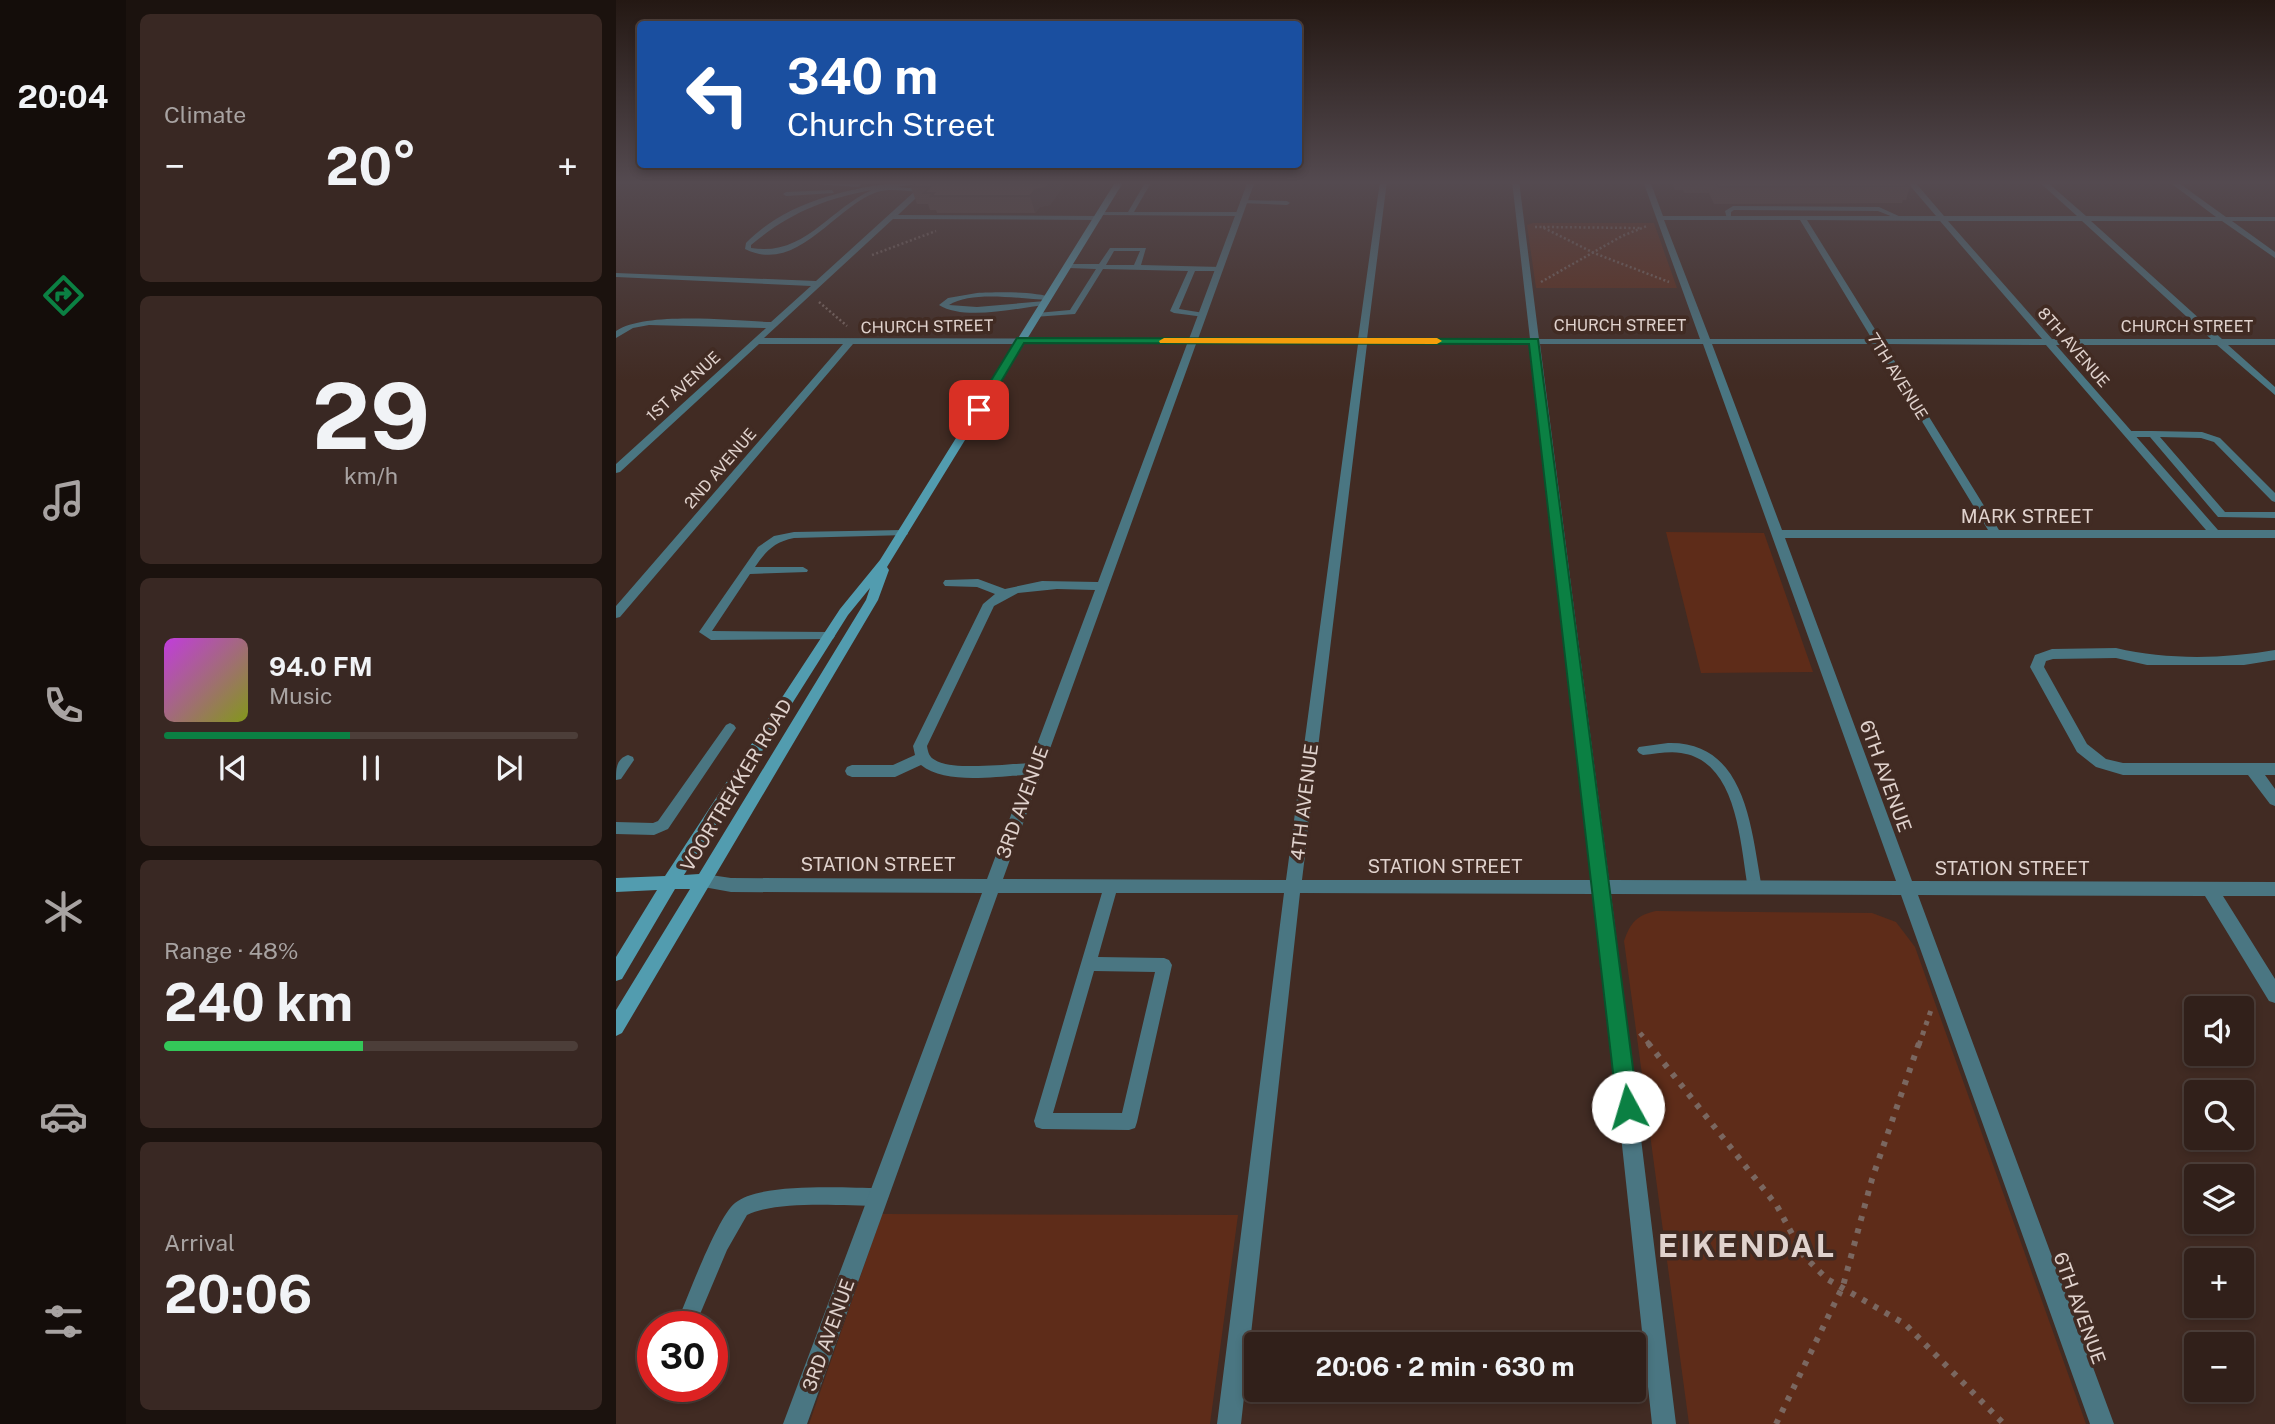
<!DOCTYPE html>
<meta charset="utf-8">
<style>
body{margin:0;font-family:"Public Sans",sans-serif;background:#392823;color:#f1f3f6;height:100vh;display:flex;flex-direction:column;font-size:26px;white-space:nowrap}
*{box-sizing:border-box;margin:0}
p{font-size:23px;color:#a8a3a2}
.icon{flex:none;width:38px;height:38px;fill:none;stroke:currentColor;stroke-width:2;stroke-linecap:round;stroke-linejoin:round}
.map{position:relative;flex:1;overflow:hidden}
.sheet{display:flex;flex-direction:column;gap:14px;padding:14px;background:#1b120e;width:490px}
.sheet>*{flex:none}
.banner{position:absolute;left:21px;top:21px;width:665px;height:147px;border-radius:7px;box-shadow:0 4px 10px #0003,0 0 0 2px #4c3e39;background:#1a4fa0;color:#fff;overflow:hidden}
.tools{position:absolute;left:1568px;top:996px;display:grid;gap:14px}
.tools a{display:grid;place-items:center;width:70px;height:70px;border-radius:7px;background:#31201a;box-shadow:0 4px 10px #0003,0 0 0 2px #4c3e39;font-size:35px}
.speed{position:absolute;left:21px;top:1311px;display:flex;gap:14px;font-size:35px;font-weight:700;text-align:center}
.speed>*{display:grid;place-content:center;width:91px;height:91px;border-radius:50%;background:#31201a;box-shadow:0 4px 10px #0003,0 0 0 2px #4c3e39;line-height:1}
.speed .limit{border:10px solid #d22;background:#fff;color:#111}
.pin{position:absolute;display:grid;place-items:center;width:60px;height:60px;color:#fff;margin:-30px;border-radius:14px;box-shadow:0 4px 10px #0006}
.me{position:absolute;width:77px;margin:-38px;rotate:354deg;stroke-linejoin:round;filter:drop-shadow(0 0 5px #0008)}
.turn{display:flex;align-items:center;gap:24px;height:147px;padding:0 35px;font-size:32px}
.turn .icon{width:91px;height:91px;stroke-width:2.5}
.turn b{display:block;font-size:49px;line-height:60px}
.big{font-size:52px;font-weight:700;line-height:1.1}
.sheet .widget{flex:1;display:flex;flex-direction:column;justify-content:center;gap:10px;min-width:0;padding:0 24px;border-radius:10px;background:#392823}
.sheet .dial{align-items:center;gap:0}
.dial b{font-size:91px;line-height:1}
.song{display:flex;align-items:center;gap:21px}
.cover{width:84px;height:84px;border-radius:10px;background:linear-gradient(135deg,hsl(290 70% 55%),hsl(70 70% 35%))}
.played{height:7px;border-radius:4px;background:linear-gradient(90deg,#0b8043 45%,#4c3e39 45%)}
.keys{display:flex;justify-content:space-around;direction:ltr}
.heat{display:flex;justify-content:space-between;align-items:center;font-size:38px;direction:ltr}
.charge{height:10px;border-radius:5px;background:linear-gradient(90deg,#34c759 48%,#4c3e39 0)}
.trip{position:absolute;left:628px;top:1332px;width:402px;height:70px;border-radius:7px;background:#31201a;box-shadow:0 4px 10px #0003,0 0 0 2px #4c3e39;font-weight:700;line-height:70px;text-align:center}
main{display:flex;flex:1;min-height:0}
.dock{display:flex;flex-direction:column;width:126px;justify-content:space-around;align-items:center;background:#140d0a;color:#a8a3a2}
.dock .icon{width:49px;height:49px}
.dock .active{color:#0b8043}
.dock b{font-size:32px;color:#f1f3f6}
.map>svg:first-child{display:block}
</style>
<main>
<nav class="dock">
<b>20:04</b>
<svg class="icon active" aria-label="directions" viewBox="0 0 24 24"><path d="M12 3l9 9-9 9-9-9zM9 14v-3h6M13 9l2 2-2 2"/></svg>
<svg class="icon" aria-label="music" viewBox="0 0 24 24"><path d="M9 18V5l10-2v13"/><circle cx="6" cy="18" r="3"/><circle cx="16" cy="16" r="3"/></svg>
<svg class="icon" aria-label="phone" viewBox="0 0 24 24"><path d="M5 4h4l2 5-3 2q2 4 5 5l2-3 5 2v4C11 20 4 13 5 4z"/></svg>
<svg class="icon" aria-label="climate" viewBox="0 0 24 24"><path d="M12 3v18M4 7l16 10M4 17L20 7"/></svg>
<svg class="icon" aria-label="car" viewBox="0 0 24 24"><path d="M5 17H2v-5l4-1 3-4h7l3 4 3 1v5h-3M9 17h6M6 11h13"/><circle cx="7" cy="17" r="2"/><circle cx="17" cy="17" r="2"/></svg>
<svg class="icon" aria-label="filters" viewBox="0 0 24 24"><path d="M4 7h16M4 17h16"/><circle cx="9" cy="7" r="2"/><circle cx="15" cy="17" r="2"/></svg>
</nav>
<section class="sheet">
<div class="widget"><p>Climate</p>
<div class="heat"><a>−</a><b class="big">20°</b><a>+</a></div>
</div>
<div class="widget dial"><b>29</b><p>km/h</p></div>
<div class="widget">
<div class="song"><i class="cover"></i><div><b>94.0 FM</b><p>Music</p></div></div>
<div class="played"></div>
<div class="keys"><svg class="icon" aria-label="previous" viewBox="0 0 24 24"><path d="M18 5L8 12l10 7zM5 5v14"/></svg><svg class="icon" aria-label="pause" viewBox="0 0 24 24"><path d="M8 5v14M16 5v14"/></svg><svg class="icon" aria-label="next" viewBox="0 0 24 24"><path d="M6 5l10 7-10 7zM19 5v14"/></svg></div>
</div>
<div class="widget"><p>Range · 48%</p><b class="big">240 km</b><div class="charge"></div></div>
<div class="widget"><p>Arrival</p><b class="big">20:06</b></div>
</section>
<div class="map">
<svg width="1659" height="1424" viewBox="0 0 1659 1424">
<rect width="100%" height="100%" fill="#412b23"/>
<g fill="#5e2c19">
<path d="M917 223H1038L1061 288H920L911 225Z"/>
<path d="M1050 532 1148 533 1197 672 1085 673Z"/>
<path d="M1040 911 1256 913 1280 922 1299 947 1470 1424H1073L1008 941C1014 923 1021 915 1040 911Z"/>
<path d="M266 1214 622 1215 594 1424H193Z"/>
</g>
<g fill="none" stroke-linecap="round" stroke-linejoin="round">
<g stroke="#7a6760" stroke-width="2.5" stroke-dasharray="2 2.5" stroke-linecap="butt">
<path d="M919 227H926L978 253 1053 282"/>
<path d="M927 227 1024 228"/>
<path d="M256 255 320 231"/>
<path d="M925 282 1006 236 1031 226"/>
<path d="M203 302 231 326"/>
</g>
<g stroke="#7a6760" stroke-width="5" stroke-dasharray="4.5 6" stroke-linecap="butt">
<path d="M1024 1033 1034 1045"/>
<path d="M1303 1045 1315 1010"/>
</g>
<g stroke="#7a6760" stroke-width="6" stroke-dasharray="5 8" stroke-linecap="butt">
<path d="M1032 1043 1161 1206 1188 1256 1211 1279 1289 1324 1388 1424"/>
<path d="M1160 1424 1227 1286 1256 1179 1303 1043"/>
</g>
<g fill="#4a7682" fill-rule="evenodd">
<path d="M202 181 242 183 245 185 242 187 200 184Z"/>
<path d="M302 181 316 182 280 187 306 189 304 192C290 191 274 188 261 192 218 207 181 275 129 249L130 243C139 234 149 226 160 219 201 194 254 184 302 181ZM256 190C213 209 188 257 135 248V245C173 213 208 199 256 190Z"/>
<path d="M530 181H536L518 212H623L626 214 623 216 482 215V213L484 212H512Z"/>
<path d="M216 190 218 193 170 196 167 194 170 192Z"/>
<path d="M627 200 671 201 674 203 671 205 625 203 624 202Z"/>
<path d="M1117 206 1263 207 1287 218 1282 219 1262 211 1118 210 1115 212V219H1111L1109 211Z"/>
<path d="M494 248H530L525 265 605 267V271H579L563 309 588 313V317L558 313 554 311 572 271 487 269 459 314 418 317 417 315 421 313 454 310 480 269 453 268 449 266 453 264H483ZM498 251H524L518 265H490Z"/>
<path d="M361 293C379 292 421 291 436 298L432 300C405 299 356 290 333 305L361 307 429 301 433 303 429 305C401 308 348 321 323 305L332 298Z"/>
<path d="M1536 431 1586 432 1604 438 1659 493V502L1656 501 1598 442 1585 438 1544 437 1609 512H1659V518L1602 517 1534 437H1513L1508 434 1513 431Z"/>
<path d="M287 530 292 533 291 535 178 538C158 542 150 551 139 567H187L192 570 191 572 134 574 96 631 213 632 217 633 219 636 217 639 95 640 83 632 142 547 158 536 178 532Z"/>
<path d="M114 723 118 725 120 728 118 731 52 829 38 835 0 834V822L37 823 42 821 110 725Z"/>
<path d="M1052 743C1131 741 1135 830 1146 888L1144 892 1139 894 1134 892 1132 888C1124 844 1122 761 1065 753 1053 751 1039 754 1027 755L1023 753 1021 750 1023 747Z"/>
<path d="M12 755 17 757 18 760 5 779 0 780C0 769 0 759 12 755Z"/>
<path d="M495 880 500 882 502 886 482 957 548 958 553 960 556 965 521 1122 519 1128 513 1130 426 1129 420 1127 418 1121 488 886 490 882ZM478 971 539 972 506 1113H437Z"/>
<path d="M263 1188 269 1191 272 1197 269 1203 263 1206C228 1206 162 1200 131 1215L111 1250 79 1326H65L62 1320C72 1296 102 1216 119 1203 144 1182 229 1188 263 1188Z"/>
</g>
<g fill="#4a7682" fill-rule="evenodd">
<path d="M310 181H318L282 215 482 216 486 218 482 220 277 219 148 338 573 339 632 181H639L582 339H742L764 181H771L751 339H914L896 181H903L923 339H1084L1027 181H1034L1047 216H1320L1290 181H1298L1328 216H1461L1422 181H1430L1470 216 1600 217 1552 181H1560L1610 217H1659V221H1616L1659 252V258L1606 221H1475L1606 339H1659V345H1612L1659 387V395L1601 345H1440L1602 530H1659V538H1169L1296 881 1659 882V896H1607L1659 979V1003L1653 1001 1589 896 1302 895 1498 1424H1474L1285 895 995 894 1060 1424H1036L979 894 684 893 625 1424H601L668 893H382L191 1424H167L366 893 115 892 82 886 80 881 82 876 88 874 115 878 371 879 410 775C380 776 329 785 305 765L279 777H236L231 775 229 771 231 767 236 765H277L299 755 297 746 367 604 379 594 361 587 329 586 327 583 329 580 362 579 389 589 426 581 482 582 571 344H237L4 617 0 618V606L227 344H143L4 472 0 473V464L150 328 33 325 17 328 0 338V331C31 311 116 321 155 322L195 286 0 277V273L200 281ZM1048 220H1184L1256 339H1094ZM1191 220 1324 221 1426 339H1265ZM1332 221H1466L1595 339H1436ZM580 344H742L670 880 387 879ZM751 344H915L977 880H686ZM924 344H1087L1280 881 993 880ZM1096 344H1259L1372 530H1166ZM1268 344 1430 345 1590 530H1383ZM441 589 479 590 414 763C393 764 335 771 319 760 313 757 312 752 311 746L378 606 402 593Z"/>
<path d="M1500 648C1551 660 1607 659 1659 650V660L1628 665H1531L1500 658 1437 659 1430 661 1428 667 1471 744 1490 759 1507 763H1659V775H1649L1659 789V806L1654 804 1632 775H1507L1480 767 1461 752 1414 667 1419 655 1436 649Z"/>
</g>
<path fill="#529caf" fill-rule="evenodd" d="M500 181H508L271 567 273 570 262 600 6 1033 0 1036V1010L74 889H59L6 979 0 981V957L41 890 0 892V878L49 876 224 609 264 560ZM254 588 250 600 83 874 68 875 232 615Z"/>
</g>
<g fill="#57423a">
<path d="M451 181 434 205 424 207 419 213H321L320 210H314L312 204H301L295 187Z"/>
<path d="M1055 181H1293L1295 183 1290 200H1287L1286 203 1098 204 1093 193H1068L1067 190H1059Z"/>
</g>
<path fill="#473630" d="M435 181H451L434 205 424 207 419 213 414 196 419 190Z"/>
<g fill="#654d44" stroke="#473630" stroke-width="2">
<path d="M301 181H435L429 188 419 190 414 196H315L318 193H308L314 187H295Z"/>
<path d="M1099 181H1293L1295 183H1289L1291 186 1102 187Z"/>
</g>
<linearGradient id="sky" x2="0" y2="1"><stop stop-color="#241813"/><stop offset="0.48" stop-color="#544a50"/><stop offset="1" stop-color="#544a50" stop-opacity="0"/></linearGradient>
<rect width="1659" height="380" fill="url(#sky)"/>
<path fill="#0b8043" stroke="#07532c" stroke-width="2" d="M401 338 922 339 1022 1107 1019 1115 1012 1118 1004 1115 1001 1107 913 344 408 343 367 412H359L357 410Z"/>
<path fill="#f59e0b" d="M548 338H821L826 341 821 344 544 343 543 341Z"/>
<g text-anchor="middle" stroke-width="7" stroke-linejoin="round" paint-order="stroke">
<g font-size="16" fill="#e0d2cd" stroke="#412b23">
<text x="1004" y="331">CHURCH STREET</text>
<text transform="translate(311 326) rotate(-1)" y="6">CHURCH STREET</text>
<text x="1571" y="332">CHURCH STREET</text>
<text transform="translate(1458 347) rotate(49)" y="6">8TH AVENUE</text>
<text transform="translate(1282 376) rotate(58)" y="6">7TH AVENUE</text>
<text transform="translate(67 386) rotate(-43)" y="6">1ST AVENUE</text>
<text transform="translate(104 468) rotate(-49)" y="6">2ND AVENUE</text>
</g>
<g font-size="19" fill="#e0d2cd" stroke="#412b23">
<text x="1411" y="523">MARK STREET</text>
<text transform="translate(1270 776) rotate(70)" y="7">6TH AVENUE</text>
<text transform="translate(120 785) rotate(-59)" y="7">VOORTREKKER ROAD</text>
<text transform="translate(406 802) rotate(-70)" y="7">3RD AVENUE</text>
<text transform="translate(688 802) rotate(-83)" y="7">4TH AVENUE</text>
<text x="262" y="871">STATION STREET</text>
<text x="829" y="873">STATION STREET</text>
<text x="1396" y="875">STATION STREET</text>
<text transform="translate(1464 1308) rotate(70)" y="7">6TH AVENUE</text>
<text transform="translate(212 1335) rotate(-70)" y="7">3RD AVENUE</text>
</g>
<g font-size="32" font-weight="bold" letter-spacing="2" fill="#e0d2cd" stroke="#412b23">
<text x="1131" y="1257">EIKENDAL</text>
</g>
</g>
</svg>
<div class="tools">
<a><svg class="icon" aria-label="sound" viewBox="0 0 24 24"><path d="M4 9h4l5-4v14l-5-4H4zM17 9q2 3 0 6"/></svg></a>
<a><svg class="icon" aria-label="search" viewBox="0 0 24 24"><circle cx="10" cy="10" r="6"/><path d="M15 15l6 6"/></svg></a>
<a><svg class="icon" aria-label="layers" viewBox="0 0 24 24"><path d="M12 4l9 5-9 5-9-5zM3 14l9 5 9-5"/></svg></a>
<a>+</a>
<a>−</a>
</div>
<div class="speed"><div class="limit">30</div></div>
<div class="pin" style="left:363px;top:410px;background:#d93025"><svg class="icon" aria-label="arrive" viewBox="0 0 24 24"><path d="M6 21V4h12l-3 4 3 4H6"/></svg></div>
<svg class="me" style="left:1012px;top:1107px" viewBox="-20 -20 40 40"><circle r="19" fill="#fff"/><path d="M0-13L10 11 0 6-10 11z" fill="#0b8043"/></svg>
<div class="trip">20:06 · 2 min · 630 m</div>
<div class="banner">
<div class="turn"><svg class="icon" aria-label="left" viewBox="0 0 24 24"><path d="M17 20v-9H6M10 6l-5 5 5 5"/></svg><div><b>340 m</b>Church Street</div></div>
</div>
</div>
</main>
